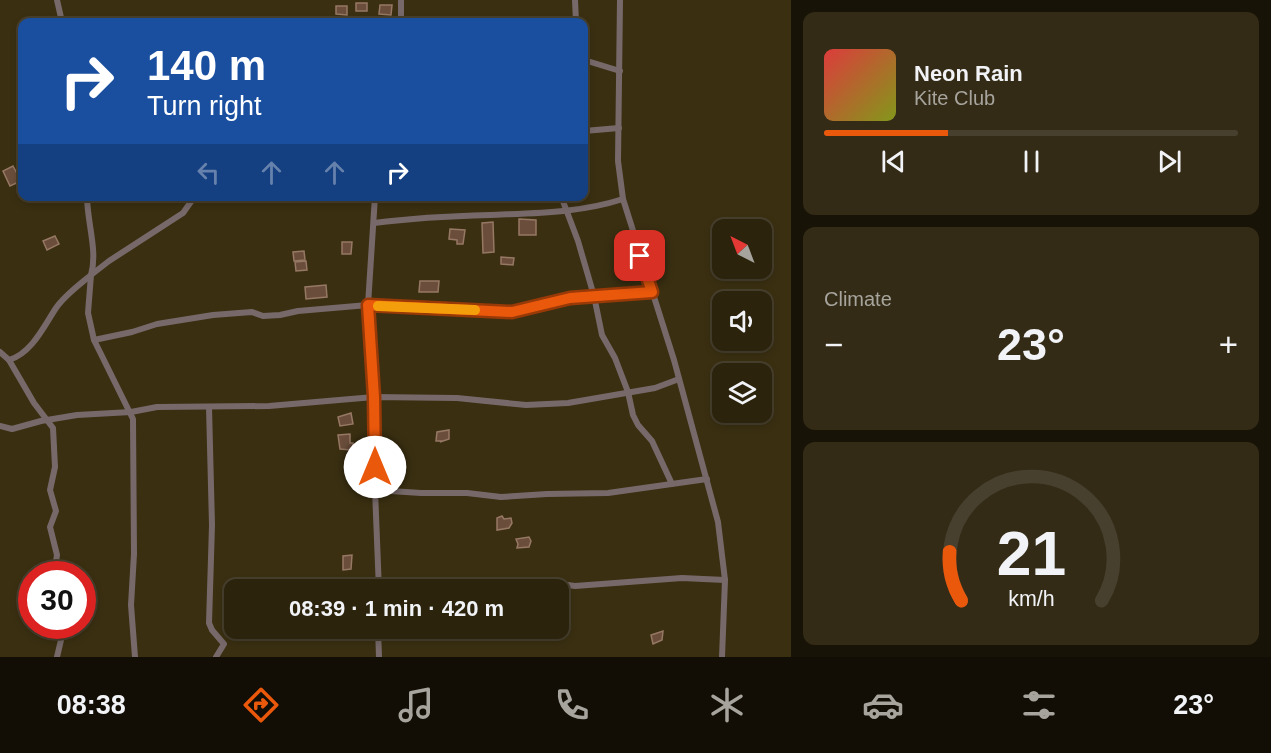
<!DOCTYPE html>
<meta charset="utf-8">
<style>
body{margin:0;font-family:Arial,sans-serif;background:#342b16;color:#f1f3f6;height:100vh;display:flex;flex-direction:column;font-size:22px;white-space:nowrap}
*{box-sizing:border-box;margin:0}
p{font-size:20px;color:#a6a49d}
.icon{flex:none;width:33px;height:33px;fill:none;stroke:currentColor;stroke-width:2;stroke-linecap:round;stroke-linejoin:round}
.map{position:relative;flex:1;overflow:hidden}
.drawer{display:flex;flex-direction:column;gap:12px;padding:12px;background:#181307;width:480px}
.drawer>*{flex:none}
.guide{position:absolute;left:18px;top:18px;width:570px;height:183px;border-radius:12px;box-shadow:0 3px 9px #0003,0 0 0 2px #48402e;background:#1a4fa0;color:#fff;overflow:hidden}
.needle{width:39px;rotate:318deg}
.fabs{position:absolute;left:712px;top:219px;display:grid;gap:12px}
.fabs a{display:grid;place-items:center;width:60px;height:60px;border-radius:12px;background:#2c230d;box-shadow:0 3px 9px #0003,0 0 0 2px #48402e;font-size:30px}
.speed{position:absolute;left:18px;top:561px;display:flex;gap:12px;font-size:30px;font-weight:700;text-align:center}
.speed>*{display:grid;place-content:center;width:78px;height:78px;border-radius:50%;background:#2c230d;box-shadow:0 3px 9px #0003,0 0 0 2px #48402e;line-height:1}
.speed .limit{border:9px solid #d22;background:#fff;color:#111}
.pin{position:absolute;display:grid;place-items:center;width:51px;height:51px;color:#fff;margin:-26px;border-radius:12px;box-shadow:0 3px 9px #0006}
.me{position:absolute;width:66px;margin:-33px;rotate:0deg;stroke-linejoin:round;filter:drop-shadow(0 0 4px #0008)}
.turn{display:flex;align-items:center;gap:21px;height:126px;padding:0 30px;font-size:27px}
.turn .icon{width:78px;height:78px;stroke-width:2.5}
.turn b{display:block;font-size:42px;line-height:51px}
.lanes{display:flex;align-items:center;height:57px;padding:0 30px;background:#0003;justify-content:center;gap:30px;direction:ltr}
.lanes .off{opacity:.35}
.big{font-size:45px;font-weight:600;line-height:1.1}
.drawer .card{flex:1;display:flex;flex-direction:column;justify-content:center;gap:9px;min-width:0;padding:0 21px;border-radius:12px;background:#342b16}
.drawer .dial{align-items:center;gap:0}
.dial svg{height:156px;overflow:visible;fill:none;stroke:#48402e;stroke-width:7;stroke-linecap:round;text-anchor:middle}
.dial text{fill:#f1f3f6;stroke:none}
.song{display:flex;align-items:center;gap:18px}
.cover{width:72px;height:72px;border-radius:9px;background:linear-gradient(135deg,hsl(0 70% 55%),hsl(70 70% 35%))}
.played{height:6px;border-radius:3px;background:linear-gradient(90deg,#ea580c 30%,#48402e 30%)}
.keys{display:flex;justify-content:space-around;direction:ltr}
.heat{display:flex;justify-content:space-between;align-items:center;font-size:33px;direction:ltr}
.trip{position:absolute;left:224px;top:579px;width:345px;height:60px;border-radius:12px;background:#2c230d;box-shadow:0 3px 9px #0003,0 0 0 2px #48402e;font-weight:600;line-height:60px;text-align:center}
.tabs{display:flex;height:96px;justify-content:space-around;align-items:center;background:#120e05;color:#a6a49d}
.tabs .icon{width:42px;height:42px}
.tabs .selected{color:#ea580c}
.tabs b{font-size:27px;color:#f1f3f6}
main{display:flex;flex:1;min-height:0}
.map>svg:first-child{display:block}
</style>
<main>
<div class="map">
<svg width="791" height="657" viewBox="0 0 791 657">
<rect width="100%" height="100%" fill="#3a2f11"/>
<g fill="#6a4e3b" stroke="#967864" stroke-width="1.5">
<rect x="356" y="3" width="11" height="8"/>
<path d="M380 5H392L391 15 379 14Z"/>
<path d="M336 6H347V15L336 14Z"/>
<path d="M13 166 21 181 10 186 3 171Z"/>
<path d="M519 219 536 220V235H519Z"/>
<path d="M493 222 494 252 483 253 482 223Z"/>
<path d="M450 229 465 230 463 244H457V240L449 239Z"/>
<path d="M55 236 59 244 47 250 43 241Z"/>
<path d="M342 242H352L351 254H342Z"/>
<path d="M304 251 305 260 294 261 293 252Z"/>
<path d="M501 257 514 258 513 265 501 264Z"/>
<path d="M306 261 307 270 296 271 295 262Z"/>
<path d="M420 281H439L438 292H419Z"/>
<path d="M326 285 327 297 306 299 305 287Z"/>
<path d="M351 413 353 424 340 426 338 417Z"/>
<path d="M449 430V439L440 442 441 441H436L437 432Z"/>
<path d="M350 434V443H353V448H351V450L340 449 338 435Z"/>
<path d="M502 516 504 519 511 518 512 523 509 528 497 530V518Z"/>
<path d="M529 537 531 541 529 547 517 548 518 544 516 539Z"/>
<path d="M352 555 351 569 343 570V556Z"/>
<path d="M346 579 362 580 364 584 361 590 346 589 349 585Z"/>
<path d="M663 631 662 640 653 644 651 635Z"/>
</g>
<g fill="none" stroke-linecap="round" stroke-linejoin="round">
<g stroke="#77696a" stroke-width="6">
<path d="M57 0 62 22"/>
<path d="M401 0V22"/>
<path d="M575 0 576 22"/>
<path d="M620 0 618 161 623 199 674 360 718 522 725 580 722 657"/>
<path d="M584 60 620 71"/>
<path d="M584 105 586 119 584 124"/>
<path d="M584 131 619 128"/>
<path d="M375 196 368 305 374 397 375 490 379 590"/>
<path d="M561 196 578 241 594 296 602 335 615 358 628 392 633 415 638 425 652 441 672 484"/>
<path d="M374 223C413 218 451 216 490 215 535 213 580 213 623 199"/>
<path d="M94 340 132 332 157 324 213 315 252 312 263 316 280 315 298 311 368 305 512 312 570 298 652 292"/>
<path d="M0 352 9 360C32 353 44 326 56 308 65 295 79 285 91 275 98 251 87 222 87 196"/>
<path d="M9 360 34 403 53 428 55 467 50 490 56 511 50 527 57 555 54 574"/>
<path d="M209 407 212 525 209 623 212 630 224 644 216 657"/>
<path d="M0 426 12 429 41 421 77 415 131 412 157 407 269 406 374 397 457 398 526 405 568 403 655 388 679 379"/>
<path d="M375 490 421 493H467L501 497 547 494 608 493 707 479"/>
<path d="M379 588 529 587 560 584 575 586 682 578 725 580"/>
<path d="M57 626 61 640 57 657"/>
<path d="M378 628 379 657"/>
<path d="M135 657 131 605 134 554 133 419 94 340 88 313 91 275 109 261 183 213 195 196"/>
</g>
</g>
<g fill="none" stroke-linecap="round" stroke-linejoin="round">
<g stroke="#983908" stroke-width="15">
<path id="route" d="M375 467 374 397 368 305 512 312 570 298 652 292 640 256"/>
</g>
<use href="#route" stroke="#ea580c" stroke-width="10"/>
<path stroke="#f59e0b" stroke-width="10" d="M378 306 475 310"/>
</g>
</svg>
<div class="fabs">
<a><svg class="needle" viewBox="-14 -14 28 28"><path d="M0-13l5 13h-10z" fill="#e53935"/><path d="M0 13l5-13h-10z" fill="#a6a49d"/></svg></a>
<a><svg class="icon" aria-label="sound" viewBox="0 0 24 24"><path d="M4 9h4l5-4v14l-5-4H4zM17 9q2 3 0 6"/></svg></a>
<a><svg class="icon" aria-label="layers" viewBox="0 0 24 24"><path d="M12 4l9 5-9 5-9-5zM3 14l9 5 9-5"/></svg></a>
</div>
<div class="speed"><div class="limit">30</div></div>
<div class="pin" style="left:640px;top:256px;background:#d93025"><svg class="icon" aria-label="arrive" viewBox="0 0 24 24"><path d="M6 21V4h12l-3 4 3 4H6"/></svg></div>
<svg class="me" style="left:375px;top:467px" viewBox="-20 -20 40 40"><circle r="19" fill="#fff"/><path d="M0-13L10 11 0 6-10 11z" fill="#ea580c"/></svg>
<div class="trip">08:39 · 1 min · 420 m</div>
<div class="guide">
<div class="turn"><svg class="icon" aria-label="right" viewBox="0 0 24 24"><path d="M7 20v-9h11M14 6l5 5-5 5"/></svg><div><b>140 m</b>Turn right</div></div>
<div class="lanes"><svg class="icon off" aria-label="left" viewBox="0 0 24 24"><path d="M17 20v-9H6M10 6l-5 5 5 5"/></svg><svg class="icon off" aria-label="ahead" viewBox="0 0 24 24"><path d="M12 20V5M6 11l6-6 6 6"/></svg><svg class="icon off" aria-label="ahead" viewBox="0 0 24 24"><path d="M12 20V5M6 11l6-6 6 6"/></svg><svg class="icon" aria-label="right" viewBox="0 0 24 24"><path d="M7 20v-9h11M14 6l5 5-5 5"/></svg></div>
</div>
</div>
<section class="drawer">
<div class="card">
<div class="song"><i class="cover"></i><div><b>Neon Rain</b><p>Kite Club</p></div></div>
<div class="played"></div>
<div class="keys"><svg class="icon" aria-label="previous" viewBox="0 0 24 24"><path d="M18 5L8 12l10 7zM5 5v14"/></svg><svg class="icon" aria-label="pause" viewBox="0 0 24 24"><path d="M8 5v14M16 5v14"/></svg><svg class="icon" aria-label="next" viewBox="0 0 24 24"><path d="M6 5l10 7-10 7zM19 5v14"/></svg></div>
</div>
<div class="card"><p>Climate</p>
<div class="heat"><a>−</a><b class="big">23°</b><a>+</a></div>
</div>
<div class="card dial"><svg viewBox="0 0 100 80">
<path d="M14 69A42 42 0 1 1 86 69"/>
<path d="M14 69A42 42 0 0 1 8 44" stroke="#ea580c"/>
<text x="50" y="56" font-size="32" font-weight="700">21</text>
<text x="50" y="72" font-size="11">km/h</text>
</svg></div>
</section>
</main>
<nav class="tabs">
<b>08:38</b>
<svg class="icon selected" aria-label="directions" viewBox="0 0 24 24"><path d="M12 3l9 9-9 9-9-9zM9 14v-3h6M13 9l2 2-2 2"/></svg>
<svg class="icon" aria-label="music" viewBox="0 0 24 24"><path d="M9 18V5l10-2v13"/><circle cx="6" cy="18" r="3"/><circle cx="16" cy="16" r="3"/></svg>
<svg class="icon" aria-label="phone" viewBox="0 0 24 24"><path d="M5 4h4l2 5-3 2q2 4 5 5l2-3 5 2v4C11 20 4 13 5 4z"/></svg>
<svg class="icon" aria-label="climate" viewBox="0 0 24 24"><path d="M12 3v18M4 7l16 10M4 17L20 7"/></svg>
<svg class="icon" aria-label="car" viewBox="0 0 24 24"><path d="M5 17H2v-5l4-1 3-4h7l3 4 3 1v5h-3M9 17h6M6 11h13"/><circle cx="7" cy="17" r="2"/><circle cx="17" cy="17" r="2"/></svg>
<svg class="icon" aria-label="filters" viewBox="0 0 24 24"><path d="M4 7h16M4 17h16"/><circle cx="9" cy="7" r="2"/><circle cx="15" cy="17" r="2"/></svg>
<b>23°</b>
</nav>
